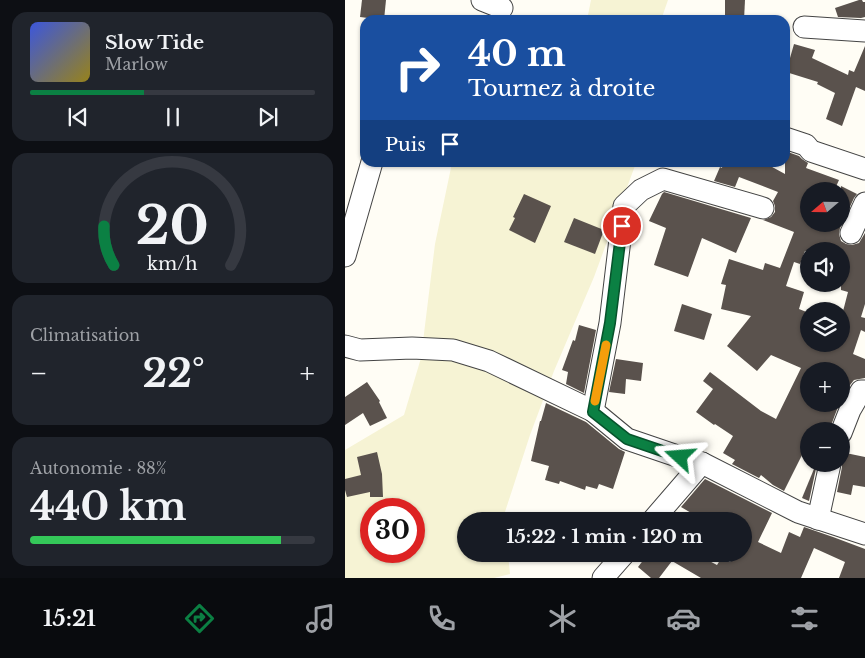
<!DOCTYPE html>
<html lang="fr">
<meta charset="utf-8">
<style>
body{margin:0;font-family:"Libre Baskerville",serif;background:#20242c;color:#f1f3f6;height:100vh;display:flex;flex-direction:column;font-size:19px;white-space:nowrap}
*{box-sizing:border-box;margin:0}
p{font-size:16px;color:#9ea1a6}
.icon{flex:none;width:28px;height:28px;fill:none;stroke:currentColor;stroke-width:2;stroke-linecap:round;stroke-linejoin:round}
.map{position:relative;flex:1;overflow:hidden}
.details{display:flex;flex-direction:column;gap:12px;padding:12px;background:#0d0f14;width:345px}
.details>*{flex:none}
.top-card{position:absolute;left:15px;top:15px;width:430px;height:152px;border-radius:15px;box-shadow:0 1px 4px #0004;background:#1a4fa0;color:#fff;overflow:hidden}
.needle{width:32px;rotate:250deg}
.fabs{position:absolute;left:455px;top:182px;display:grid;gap:10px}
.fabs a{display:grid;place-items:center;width:50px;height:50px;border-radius:50%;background:#171b24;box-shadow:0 1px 4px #0004;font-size:25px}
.speed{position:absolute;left:15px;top:498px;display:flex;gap:10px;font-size:25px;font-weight:700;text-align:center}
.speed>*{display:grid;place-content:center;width:65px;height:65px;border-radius:50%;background:#171b24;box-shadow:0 1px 4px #0004;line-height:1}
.speed .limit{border:8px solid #d22;background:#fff;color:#111}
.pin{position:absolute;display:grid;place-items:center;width:42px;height:42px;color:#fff;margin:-21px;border:2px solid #fff;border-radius:50%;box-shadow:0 1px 5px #0007}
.me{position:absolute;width:55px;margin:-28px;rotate:289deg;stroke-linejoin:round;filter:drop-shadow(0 0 4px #0008)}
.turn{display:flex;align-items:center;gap:18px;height:105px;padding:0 25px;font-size:22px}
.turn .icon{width:65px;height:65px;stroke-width:2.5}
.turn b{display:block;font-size:35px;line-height:42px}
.then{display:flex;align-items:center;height:48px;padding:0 25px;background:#0003;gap:10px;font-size:19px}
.big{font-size:38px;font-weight:800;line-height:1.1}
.details .tile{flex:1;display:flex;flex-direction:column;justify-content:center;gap:8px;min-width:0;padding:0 18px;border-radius:15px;background:#20242c}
.details .dial{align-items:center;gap:0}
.dial svg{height:130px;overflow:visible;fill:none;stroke:#363941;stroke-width:7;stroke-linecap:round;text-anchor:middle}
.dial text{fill:#f1f3f6;stroke:none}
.song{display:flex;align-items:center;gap:15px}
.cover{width:60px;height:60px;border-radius:8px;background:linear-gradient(135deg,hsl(230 70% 55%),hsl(50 70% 35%))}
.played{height:5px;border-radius:2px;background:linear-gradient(90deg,#0b8043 40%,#363941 40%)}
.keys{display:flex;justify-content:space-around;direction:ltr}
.heat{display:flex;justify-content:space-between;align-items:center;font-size:28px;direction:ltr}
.charge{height:8px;border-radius:4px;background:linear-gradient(90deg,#34c759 88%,#363941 0)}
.trip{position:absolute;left:112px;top:512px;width:295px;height:50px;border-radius:25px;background:#171b24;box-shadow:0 1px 4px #0004;font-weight:800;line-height:50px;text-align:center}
.dock{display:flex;height:80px;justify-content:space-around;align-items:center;background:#090b0e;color:#9ea1a6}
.dock .icon{width:35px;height:35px}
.dock .active{color:#0b8043}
.dock b{font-size:22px;color:#f1f3f6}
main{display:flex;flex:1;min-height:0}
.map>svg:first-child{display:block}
</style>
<main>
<section class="details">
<div class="tile">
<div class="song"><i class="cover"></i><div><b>Slow Tide</b><p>Marlow</p></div></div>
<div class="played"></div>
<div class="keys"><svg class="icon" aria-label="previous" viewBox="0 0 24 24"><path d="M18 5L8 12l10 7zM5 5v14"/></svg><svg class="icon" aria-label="pause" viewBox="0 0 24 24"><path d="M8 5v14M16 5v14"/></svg><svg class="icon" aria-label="next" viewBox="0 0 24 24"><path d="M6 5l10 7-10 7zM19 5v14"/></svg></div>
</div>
<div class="tile dial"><svg viewBox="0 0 100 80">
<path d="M14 69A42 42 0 1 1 86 69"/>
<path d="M14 69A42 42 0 0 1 8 45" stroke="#0b8043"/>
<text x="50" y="56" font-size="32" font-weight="700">20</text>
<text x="50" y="72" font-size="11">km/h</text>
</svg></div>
<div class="tile"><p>Climatisation</p>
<div class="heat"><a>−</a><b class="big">22°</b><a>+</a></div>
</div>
<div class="tile"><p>Autonomie · 88%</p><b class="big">440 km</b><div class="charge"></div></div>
</section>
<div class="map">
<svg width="520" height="578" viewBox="0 0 520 578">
<rect width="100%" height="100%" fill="#fffdf5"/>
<g fill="#f6f3d4" fill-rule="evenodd">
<path d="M246 0H323L316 20H242Z"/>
<path d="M107 163H291L249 277 209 371 185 435 159 515 160 521H121V554H163L165 574 149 578H0V450L59 415 76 358 90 244ZM26 509H69V551H26Z"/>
</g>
<g fill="#5a524d" fill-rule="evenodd">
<path d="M17 0H41L39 20 15 17Z"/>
<path d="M380 0H400L399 20H380Z"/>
<path d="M514 0H517L518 2H520V17L516 18 493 17 490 8Z"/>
<path d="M449 44 470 50 467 58 503 75 504 70 509 72 520 46V91L511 87 497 126 481 119 490 93 472 84 473 82 441 72Z"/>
<path d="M440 151 454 156 457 159 463 163 461 168 494 180 489 191H464V224H496V186L512 194 509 198 495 228 494 234 496 241 501 244 507 245 514 243 520 233V304L516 317 520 318V332L516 330 508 354 520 359V378L509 380 505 385 496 400V371H464V385L460 393 464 395V404H494L484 431H464V441L439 491 428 485 416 475 414 478 387 464 390 460 378 453 388 436 370 424 369 425 351 412 368 389 358 381 365 372 416 411 431 419 456 368 426 355 412 371 382 346 406 316 376 309 381 285 376 284 384 259 418 270 420 263 435 268 449 232 418 220 426 217 430 212V206L428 201 433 192 394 177 390 187 369 181 375 167 377 168 378 162H418L440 174ZM460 251H496V290L503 292 496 319V344H464V313L454 309 459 292 441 286 449 262 455 264Z"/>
<path d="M319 192 406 218 391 253 357 238 343 277 309 265 321 228 304 221 317 194Z"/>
<path d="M179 194 206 206 190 243 164 230 170 218 168 217Z"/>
<path d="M229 218 259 230 250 254 219 242Z"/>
<path d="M337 304 367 314 359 340 329 331Z"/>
<path d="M234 325 251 330 239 393 221 384 223 372 217 370 228 340 230 341Z"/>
<path d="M271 359 298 363 296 381 281 379 280 394 264 392Z"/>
<path d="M22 382 35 401 34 402 42 418 25 426 18 413 0 425V397Z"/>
<path d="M201 403 241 422 274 449 280 452 268 489 254 484 252 489 241 486 240 490 215 481 214 484 200 480 204 466 186 461 195 421H196Z"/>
<path d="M32 452 37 474 38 497H25V492L2 497 0 490V479L16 475 12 457Z"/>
<path d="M496 452 520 457V487L508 485 506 495 492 492 497 467Z"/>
<path d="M471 464H472L464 501 457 498Z"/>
<path d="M360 479 427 513 413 542 436 553 444 532 455 537 459 527 488 537 520 549V578H494L500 562 469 548 456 578H356L327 561 314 578H306L293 567 303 554H351L372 565 377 557 385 562 390 554H399V521H350L353 517 336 507Z"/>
</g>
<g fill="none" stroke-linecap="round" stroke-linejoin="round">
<g stroke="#444" stroke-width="23">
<g id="minor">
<path d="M137 0 157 8"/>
<path d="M459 27 520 31"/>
<path d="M440 138 461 145 466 151 520 169"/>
<path d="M418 208 318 179 296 190 279 206 265 323 248 411 282 439 335 457 357 463 453 512 520 534"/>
<path d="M506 233 520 203"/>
<path d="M0 256 27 162"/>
<path d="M0 346 15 350 67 348 108 350 144 361 248 411"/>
<path d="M496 433 505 410 516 391H520"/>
<path d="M473 519 485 464"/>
<path d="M307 521 357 463"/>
<path d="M258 578 279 554"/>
</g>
</g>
<use href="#minor" stroke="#fff" stroke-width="21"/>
</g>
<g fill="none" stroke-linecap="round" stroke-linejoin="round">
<g stroke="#07532c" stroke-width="12">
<path id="route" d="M277 226 265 323 248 412 282 439 335 457"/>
</g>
<use href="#route" stroke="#0b8043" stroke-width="9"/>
<path stroke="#f59e0b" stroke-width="9" d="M250 401 261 345"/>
</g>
</svg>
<div class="fabs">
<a><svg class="needle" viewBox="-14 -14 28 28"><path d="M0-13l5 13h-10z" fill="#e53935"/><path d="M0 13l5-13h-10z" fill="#9ea1a6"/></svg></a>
<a><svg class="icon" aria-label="sound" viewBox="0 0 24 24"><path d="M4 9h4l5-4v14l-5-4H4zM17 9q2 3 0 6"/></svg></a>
<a><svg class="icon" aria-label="layers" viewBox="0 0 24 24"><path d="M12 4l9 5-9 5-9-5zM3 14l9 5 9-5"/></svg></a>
<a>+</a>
<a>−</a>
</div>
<div class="speed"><div class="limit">30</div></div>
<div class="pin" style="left:277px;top:226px;background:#d93025"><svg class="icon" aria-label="arrive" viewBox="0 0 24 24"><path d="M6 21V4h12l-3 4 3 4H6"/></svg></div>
<svg class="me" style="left:335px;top:457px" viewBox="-20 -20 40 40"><path d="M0-17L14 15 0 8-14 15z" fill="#0b8043" stroke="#fff" stroke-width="4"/></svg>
<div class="trip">15:22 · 1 min · 120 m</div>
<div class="top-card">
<div class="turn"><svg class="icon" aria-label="right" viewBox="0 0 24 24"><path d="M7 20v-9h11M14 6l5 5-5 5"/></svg><div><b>40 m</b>Tournez à droite</div></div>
<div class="then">Puis<svg class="icon" aria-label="arrive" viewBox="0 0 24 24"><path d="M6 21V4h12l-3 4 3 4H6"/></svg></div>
</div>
</div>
</main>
<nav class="dock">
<b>15:21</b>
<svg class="icon active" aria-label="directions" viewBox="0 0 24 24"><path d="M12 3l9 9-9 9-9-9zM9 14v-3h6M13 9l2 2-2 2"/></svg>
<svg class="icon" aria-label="music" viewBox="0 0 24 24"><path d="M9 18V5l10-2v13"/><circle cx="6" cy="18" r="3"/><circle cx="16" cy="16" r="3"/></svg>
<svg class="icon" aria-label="phone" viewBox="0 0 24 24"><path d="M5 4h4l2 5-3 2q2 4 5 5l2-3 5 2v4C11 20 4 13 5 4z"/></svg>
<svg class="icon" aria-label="climate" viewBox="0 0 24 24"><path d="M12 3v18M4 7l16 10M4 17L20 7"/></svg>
<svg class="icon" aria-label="car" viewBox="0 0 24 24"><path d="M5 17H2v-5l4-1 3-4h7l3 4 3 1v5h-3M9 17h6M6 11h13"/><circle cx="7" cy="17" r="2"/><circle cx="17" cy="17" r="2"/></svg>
<svg class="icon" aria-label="filters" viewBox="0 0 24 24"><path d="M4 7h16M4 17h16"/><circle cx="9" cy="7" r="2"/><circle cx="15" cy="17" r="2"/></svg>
</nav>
